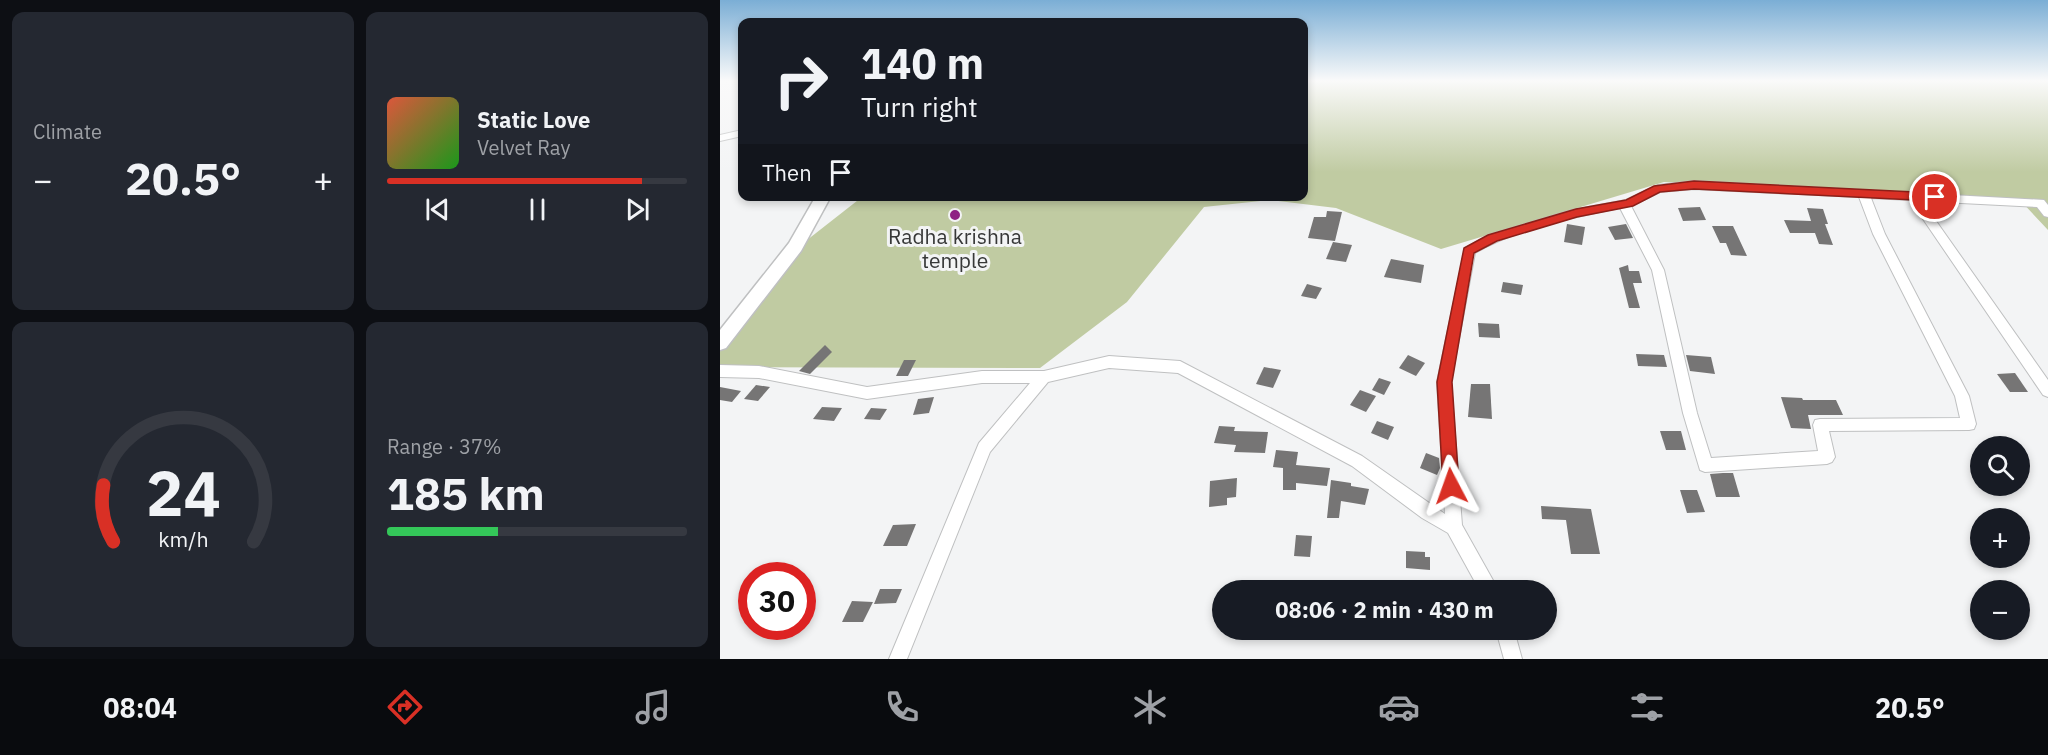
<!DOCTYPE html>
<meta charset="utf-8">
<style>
body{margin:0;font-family:"IBM Plex Sans",sans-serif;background:#242831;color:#f1f3f6;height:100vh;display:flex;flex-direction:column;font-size:22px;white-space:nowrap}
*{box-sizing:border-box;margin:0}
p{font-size:20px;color:#9ea1a6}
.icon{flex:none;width:33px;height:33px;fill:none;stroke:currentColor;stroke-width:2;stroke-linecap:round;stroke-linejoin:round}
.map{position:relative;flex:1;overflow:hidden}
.sheet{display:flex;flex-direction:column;gap:12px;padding:12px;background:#0d0f14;width:720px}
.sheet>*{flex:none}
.hud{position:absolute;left:18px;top:18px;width:570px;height:183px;border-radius:12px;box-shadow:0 3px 9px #0003;background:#171b24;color:#f1f3f6;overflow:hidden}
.tools{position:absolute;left:1250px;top:436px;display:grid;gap:12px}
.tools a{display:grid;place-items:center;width:60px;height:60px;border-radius:50%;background:#171b24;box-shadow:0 3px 9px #0003;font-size:30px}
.speed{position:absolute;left:18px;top:562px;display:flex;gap:12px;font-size:30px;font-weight:700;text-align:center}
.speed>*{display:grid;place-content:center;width:78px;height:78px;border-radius:50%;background:#171b24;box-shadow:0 3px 9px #0003;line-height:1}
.speed .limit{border:9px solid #d22;background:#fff;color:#111}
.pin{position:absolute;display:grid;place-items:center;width:51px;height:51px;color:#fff;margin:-26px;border:3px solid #fff;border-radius:50%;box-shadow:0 2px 6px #0007}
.me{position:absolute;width:66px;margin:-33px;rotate:356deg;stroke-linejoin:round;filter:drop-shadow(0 0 4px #0008)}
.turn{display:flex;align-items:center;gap:21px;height:126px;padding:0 24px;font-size:27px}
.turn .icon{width:78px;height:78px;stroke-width:2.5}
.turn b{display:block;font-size:42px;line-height:51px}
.then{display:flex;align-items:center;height:57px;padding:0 24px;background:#0003;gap:12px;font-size:22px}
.big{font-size:45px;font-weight:800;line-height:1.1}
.sheet .card{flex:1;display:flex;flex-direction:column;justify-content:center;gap:9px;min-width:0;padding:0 21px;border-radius:12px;background:#242831}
.sheet .dial{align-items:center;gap:0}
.dial svg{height:156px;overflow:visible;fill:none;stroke:#363941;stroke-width:7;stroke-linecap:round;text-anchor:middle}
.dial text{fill:#f1f3f6;stroke:none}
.song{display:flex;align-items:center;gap:18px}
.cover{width:72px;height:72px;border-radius:9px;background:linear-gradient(135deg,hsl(10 70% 55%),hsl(120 70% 35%))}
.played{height:6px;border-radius:3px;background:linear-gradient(90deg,#d93025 85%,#363941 85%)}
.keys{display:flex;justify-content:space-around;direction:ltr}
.heat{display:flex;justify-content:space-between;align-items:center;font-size:33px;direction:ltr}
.charge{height:9px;border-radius:4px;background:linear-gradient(90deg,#34c759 37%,#363941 0)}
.sheet .tiles{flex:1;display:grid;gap:12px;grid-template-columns:repeat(2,1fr)}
.trip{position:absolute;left:492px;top:580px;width:345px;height:60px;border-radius:30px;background:#171b24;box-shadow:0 3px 9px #0003;font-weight:800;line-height:60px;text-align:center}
.tab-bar{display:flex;height:96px;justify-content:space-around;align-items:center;background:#090b0e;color:#9ea1a6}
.tab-bar .icon{width:42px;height:42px}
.tab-bar .selected{color:#d93025}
.tab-bar b{font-size:27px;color:#f1f3f6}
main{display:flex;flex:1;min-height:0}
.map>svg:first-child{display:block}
</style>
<main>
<section class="sheet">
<div class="tiles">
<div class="card"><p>Climate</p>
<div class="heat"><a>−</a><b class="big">20.5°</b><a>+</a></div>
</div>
<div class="card">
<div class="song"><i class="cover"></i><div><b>Static Love</b><p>Velvet Ray</p></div></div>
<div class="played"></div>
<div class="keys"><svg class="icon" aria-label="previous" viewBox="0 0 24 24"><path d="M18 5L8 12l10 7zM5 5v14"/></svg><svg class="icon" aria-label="pause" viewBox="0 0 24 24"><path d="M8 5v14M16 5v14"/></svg><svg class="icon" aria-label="next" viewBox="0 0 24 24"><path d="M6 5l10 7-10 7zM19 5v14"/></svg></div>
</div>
<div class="card dial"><svg viewBox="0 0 100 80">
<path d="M14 69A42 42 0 1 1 86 69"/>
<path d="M14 69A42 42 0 0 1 9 40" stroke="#d93025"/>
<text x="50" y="56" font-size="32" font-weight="700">24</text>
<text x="50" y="72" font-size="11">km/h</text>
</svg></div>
<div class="card"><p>Range · 37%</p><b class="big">185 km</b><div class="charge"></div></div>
</div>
</section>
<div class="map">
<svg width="1328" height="659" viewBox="0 0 1328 659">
<rect width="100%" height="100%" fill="#f3f4f5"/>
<path fill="#c0cba2" d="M584 80H1328V230L1299 199 944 182 721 249 616 208 550 200 484 207 407 302 320 368 0 367V341L59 262 142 197 584 196Z"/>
<g fill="#767575">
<path d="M980 207 986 220 963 221 958 208Z"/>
<path d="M1087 208 1103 209 1108 224H1105L1113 245 1099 244 1095 233H1070L1064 220 1091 221Z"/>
<path d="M607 211 622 212 615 241 588 238 594 217H606Z"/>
<path d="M847 224 865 227 862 245 844 242Z"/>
<path d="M906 224 913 238 895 240 888 227Z"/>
<path d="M992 226H1013L1027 256 1011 255 1006 243H1000Z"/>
<path d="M613 242 632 245 626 262 606 259Z"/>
<path d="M671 259 704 265 701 283 664 277Z"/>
<path d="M908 265 909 271H919L922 283H913L920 308H909L899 268Z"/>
<path d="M783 282 803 285 801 295 781 292Z"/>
<path d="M587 284 602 288 596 299 581 296Z"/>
<path d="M758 323 779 324 780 338 759 337Z"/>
<path d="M105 345 112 352 90 374 79 371Z"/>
<path d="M916 354 944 355 947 367 918 366Z"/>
<path d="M688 355 705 363 696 376 679 368Z"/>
<path d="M966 355 991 357 995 374 970 371Z"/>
<path d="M184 360H196L188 376H176Z"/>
<path d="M544 367 561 370 553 388 536 384Z"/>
<path d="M1295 373 1308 392H1290L1277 374Z"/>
<path d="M659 378 671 382 664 395 652 390Z"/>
<path d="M751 384H770L772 419 748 417Z"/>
<path d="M36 385 50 387 38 401 24 399Z"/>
<path d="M0 387 21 391 12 402 0 400Z"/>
<path d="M640 390 656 396 646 412 630 405Z"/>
<path d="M214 397 209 413 193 415 198 399Z"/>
<path d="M1061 397 1082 398 1083 400H1116L1123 415H1088L1091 429 1071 428Z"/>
<path d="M102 407 122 408 114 421 93 419Z"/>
<path d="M151 408 167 409 160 420 144 419Z"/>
<path d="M657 421 674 427 668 440 651 433Z"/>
<path d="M499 426 515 427 514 431 548 432 545 453 514 452 516 445 494 443Z"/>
<path d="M940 431H961L966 450H946Z"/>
<path d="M556 450 578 452 576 465 610 468 607 486 576 483V490H563V468L553 467Z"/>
<path d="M706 453 719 458 720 468 717 475 700 468Z"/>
<path d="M1003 473H1013L1020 497H996L990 474Z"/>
<path d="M517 478 516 497 507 498V505L489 507 490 481Z"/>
<path d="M611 480 631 483V486L649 489 645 505 621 501 619 518H607Z"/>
<path d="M960 490H977L985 512 967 513Z"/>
<path d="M821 506 871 509 880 554H851L846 520 822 519Z"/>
<path d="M196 524 187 546H163L173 525Z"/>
<path d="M576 535 592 536 590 557 574 556Z"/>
<path d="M686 551 705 552V557H710V570L686 568Z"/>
<path d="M160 589H182L176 603 154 604Z"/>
<path d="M132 601 153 602 143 622H122Z"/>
</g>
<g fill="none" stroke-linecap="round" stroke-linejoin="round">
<g stroke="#bfc0c1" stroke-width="2">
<g id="minor">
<path d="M22 130V136L0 141V135Z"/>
<path d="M974 181 1324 200 1328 205V217L1324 216 1317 207 1202 201 1328 380V397L1323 395 1190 200 1151 198 1165 234 1249 396 1256 424 1254 429 1249 430 1109 431 1115 457 1112 462 1107 464 985 472 980 470 963 413 932 270 900 208C851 218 798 228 755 253L731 382 742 525 779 591H760L728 533 702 518 632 466 458 373 389 368 328 382 270 452 187 659H169L259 443 310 383H262L147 399 39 378 0 377V365L39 366 147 387 262 371H324L389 356 460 361 642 456 725 514 717 382 745 248 768 235 852 210 906 200 938 185ZM974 189 1139 197 1153 234 1235 396 1240 418 1100 419 1095 420 1093 425 1098 451 991 458 977 413 944 270 911 206 940 192Z"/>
<path d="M776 630H794L802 659H784Z"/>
</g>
</g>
<g stroke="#bfc0c1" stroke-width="3">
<path id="tertiary" d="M96 196H111L81 251 6 348 0 350V330L69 243Z"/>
</g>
<use href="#minor" fill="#fff" fill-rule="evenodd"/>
<use href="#tertiary" fill="#fff" fill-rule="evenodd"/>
</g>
<linearGradient id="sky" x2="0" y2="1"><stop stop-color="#7baed5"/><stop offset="0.47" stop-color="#fafafa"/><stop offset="1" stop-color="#fafafa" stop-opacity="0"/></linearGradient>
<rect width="1328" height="172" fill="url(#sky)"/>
<path fill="#d93025" stroke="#8d1f18" stroke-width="1.5" d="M974 181 1215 193 1221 197 1215 201 974 189 940 192 913 206 857 217 777 241 754 253 732 382 739 486 737 491 731 493 726 491 723 486 717 382 744 248 768 235 856 209 906 200 934 186Z"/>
<circle fill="#8f2183" stroke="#f3f4f5" stroke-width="2" cx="235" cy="215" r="6"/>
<g text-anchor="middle" stroke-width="6" stroke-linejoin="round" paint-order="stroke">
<g font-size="21" fill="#373838" stroke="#f3f4f5">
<text x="235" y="244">Radha krishna<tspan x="235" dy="24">temple</tspan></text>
</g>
</g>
</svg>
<div class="tools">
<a><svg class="icon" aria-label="search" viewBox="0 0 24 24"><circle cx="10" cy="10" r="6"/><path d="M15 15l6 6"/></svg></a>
<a>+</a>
<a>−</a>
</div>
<div class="speed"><div class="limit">30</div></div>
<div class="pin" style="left:1215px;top:197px;background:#d93025"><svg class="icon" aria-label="arrive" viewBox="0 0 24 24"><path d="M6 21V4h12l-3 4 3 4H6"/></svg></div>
<svg class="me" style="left:731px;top:486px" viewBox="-20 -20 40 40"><path d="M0-17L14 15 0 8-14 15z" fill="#d93025" stroke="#fff" stroke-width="4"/></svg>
<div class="trip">08:06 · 2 min · 430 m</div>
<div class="hud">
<div class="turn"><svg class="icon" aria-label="right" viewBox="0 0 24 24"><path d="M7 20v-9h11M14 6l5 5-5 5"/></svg><div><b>140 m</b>Turn right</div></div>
<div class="then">Then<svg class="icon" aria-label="arrive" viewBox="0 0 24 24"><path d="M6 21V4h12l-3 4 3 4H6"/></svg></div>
</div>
</div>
</main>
<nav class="tab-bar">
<b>08:04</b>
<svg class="icon selected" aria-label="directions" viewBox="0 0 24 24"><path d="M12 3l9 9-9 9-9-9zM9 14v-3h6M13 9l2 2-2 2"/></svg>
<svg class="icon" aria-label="music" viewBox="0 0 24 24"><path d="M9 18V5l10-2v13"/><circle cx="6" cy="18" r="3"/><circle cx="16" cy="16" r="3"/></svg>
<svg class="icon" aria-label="phone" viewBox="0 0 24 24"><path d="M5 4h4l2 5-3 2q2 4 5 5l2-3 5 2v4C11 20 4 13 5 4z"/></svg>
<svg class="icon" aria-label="climate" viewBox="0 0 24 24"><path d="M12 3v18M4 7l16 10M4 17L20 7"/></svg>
<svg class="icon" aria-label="car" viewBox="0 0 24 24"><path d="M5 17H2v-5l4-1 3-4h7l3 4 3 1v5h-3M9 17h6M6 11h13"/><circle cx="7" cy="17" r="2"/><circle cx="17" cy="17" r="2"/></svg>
<svg class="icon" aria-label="filters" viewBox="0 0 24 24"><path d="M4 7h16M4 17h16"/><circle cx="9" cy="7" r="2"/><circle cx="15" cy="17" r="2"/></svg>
<b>20.5°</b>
</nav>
